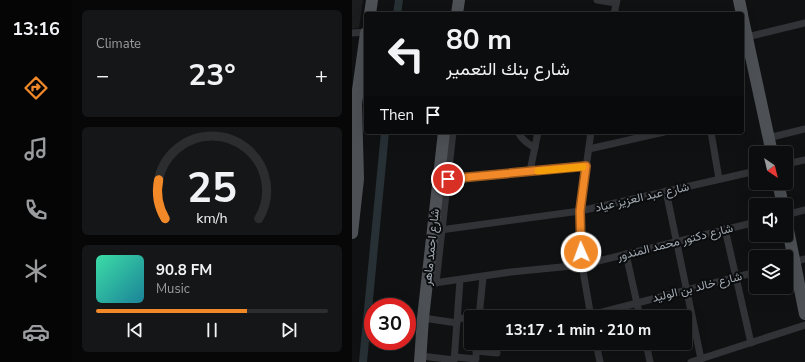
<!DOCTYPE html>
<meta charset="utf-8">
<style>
body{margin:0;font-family:"Nunito Sans",Vazirmatn,sans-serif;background:#151617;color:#f1f3f6;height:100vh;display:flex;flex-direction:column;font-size:15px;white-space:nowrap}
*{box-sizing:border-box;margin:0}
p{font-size:13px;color:#9a9c9e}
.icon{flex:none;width:22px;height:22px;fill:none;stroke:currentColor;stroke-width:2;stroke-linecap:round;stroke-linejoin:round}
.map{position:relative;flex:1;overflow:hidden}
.drawer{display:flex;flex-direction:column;gap:10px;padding:10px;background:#070708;width:280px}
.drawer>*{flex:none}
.guide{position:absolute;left:12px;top:12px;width:380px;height:122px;border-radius:4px;box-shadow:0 4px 16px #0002,0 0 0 1px #2c2d2e;background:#0c0d0e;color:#f1f3f6;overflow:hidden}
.needle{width:26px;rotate:145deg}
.controls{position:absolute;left:397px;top:146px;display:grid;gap:8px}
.controls a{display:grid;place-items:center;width:44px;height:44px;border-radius:4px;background:#0c0d0e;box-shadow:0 4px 16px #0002,0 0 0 1px #2c2d2e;font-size:20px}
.speed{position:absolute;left:12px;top:298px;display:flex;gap:8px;font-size:20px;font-weight:700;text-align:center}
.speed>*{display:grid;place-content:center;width:52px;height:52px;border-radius:50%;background:#0c0d0e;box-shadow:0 4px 16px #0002,0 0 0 1px #2c2d2e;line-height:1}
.speed .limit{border:6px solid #d22;background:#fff;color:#111}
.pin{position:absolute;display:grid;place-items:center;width:34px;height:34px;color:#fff;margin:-17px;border:2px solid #fff;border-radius:50%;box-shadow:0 1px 4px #0007}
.me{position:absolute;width:44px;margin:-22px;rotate:358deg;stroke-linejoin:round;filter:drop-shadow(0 0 3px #0008)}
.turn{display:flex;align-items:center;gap:14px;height:84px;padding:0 16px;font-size:18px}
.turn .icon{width:52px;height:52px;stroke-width:2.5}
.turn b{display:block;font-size:28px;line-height:34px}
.then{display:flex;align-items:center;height:38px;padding:0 16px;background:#0003;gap:8px;font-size:15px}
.big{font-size:30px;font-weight:700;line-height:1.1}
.drawer .tile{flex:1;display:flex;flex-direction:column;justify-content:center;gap:6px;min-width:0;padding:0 14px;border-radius:6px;background:#151617}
.drawer .dial{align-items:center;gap:0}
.dial svg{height:104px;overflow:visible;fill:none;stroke:#2c2d2e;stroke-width:7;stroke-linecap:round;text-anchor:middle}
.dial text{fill:#f1f3f6;stroke:none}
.song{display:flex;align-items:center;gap:12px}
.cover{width:48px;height:48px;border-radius:6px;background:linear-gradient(135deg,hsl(160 70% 55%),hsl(190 70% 35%))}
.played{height:4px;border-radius:2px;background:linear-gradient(90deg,#f18929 65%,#2c2d2e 65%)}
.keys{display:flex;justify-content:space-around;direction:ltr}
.heat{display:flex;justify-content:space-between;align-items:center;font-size:22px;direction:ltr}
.trip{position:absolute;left:112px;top:310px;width:228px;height:40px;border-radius:4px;background:#0c0d0e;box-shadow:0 4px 16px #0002,0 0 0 1px #2c2d2e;font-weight:700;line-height:40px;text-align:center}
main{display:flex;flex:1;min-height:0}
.tab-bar{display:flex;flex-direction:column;width:72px;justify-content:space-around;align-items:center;background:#050506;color:#9a9c9e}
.tab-bar .icon{width:28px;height:28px}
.tab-bar .selected{color:#f18929}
.tab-bar b{font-size:18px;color:#f1f3f6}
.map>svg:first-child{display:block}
</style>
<main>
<nav class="tab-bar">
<b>13:16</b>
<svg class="icon selected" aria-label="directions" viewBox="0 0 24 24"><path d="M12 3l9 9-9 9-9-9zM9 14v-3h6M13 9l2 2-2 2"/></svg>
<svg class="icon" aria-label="music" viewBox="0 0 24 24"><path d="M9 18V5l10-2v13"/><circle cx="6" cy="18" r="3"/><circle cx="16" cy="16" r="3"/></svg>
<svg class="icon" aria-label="phone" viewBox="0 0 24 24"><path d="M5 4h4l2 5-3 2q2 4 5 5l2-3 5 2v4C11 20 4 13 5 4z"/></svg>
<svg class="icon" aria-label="climate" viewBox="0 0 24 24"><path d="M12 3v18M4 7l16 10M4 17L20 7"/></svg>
<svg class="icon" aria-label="car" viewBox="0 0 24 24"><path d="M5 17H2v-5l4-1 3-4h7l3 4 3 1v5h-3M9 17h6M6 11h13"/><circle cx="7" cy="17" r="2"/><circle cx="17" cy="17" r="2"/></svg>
</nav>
<section class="drawer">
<div class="tile"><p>Climate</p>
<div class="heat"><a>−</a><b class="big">23°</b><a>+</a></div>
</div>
<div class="tile dial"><svg viewBox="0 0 100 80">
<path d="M14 69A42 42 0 1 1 86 69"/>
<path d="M14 69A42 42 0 0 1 9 39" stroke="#f18929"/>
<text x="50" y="56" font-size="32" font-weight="700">25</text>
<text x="50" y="72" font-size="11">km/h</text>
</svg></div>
<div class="tile">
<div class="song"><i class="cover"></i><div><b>90.8 FM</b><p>Music</p></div></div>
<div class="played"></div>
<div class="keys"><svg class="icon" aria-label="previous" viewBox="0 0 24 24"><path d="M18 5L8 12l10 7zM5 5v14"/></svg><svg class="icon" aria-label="pause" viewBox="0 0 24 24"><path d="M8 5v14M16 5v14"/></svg><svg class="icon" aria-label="next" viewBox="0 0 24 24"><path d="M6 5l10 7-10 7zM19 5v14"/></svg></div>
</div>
</section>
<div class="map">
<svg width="453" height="362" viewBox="0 0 453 362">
<rect width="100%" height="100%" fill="#101112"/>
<path fill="#1c1d1f" d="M0 0H11L7 28 0 29Z"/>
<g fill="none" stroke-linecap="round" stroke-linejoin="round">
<g stroke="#273135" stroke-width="8">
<path d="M45 14 47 0"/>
<path d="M11 362 33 132"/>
</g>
<g stroke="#313337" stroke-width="7">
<path d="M245 0 264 3"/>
<path d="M262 14 265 0"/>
<path d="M0 33 14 32"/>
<path d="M395 37 453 23"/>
<path d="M166 132C170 140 175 143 183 148"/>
<path d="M359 132 367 179"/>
<path d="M416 138 453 129"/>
<path d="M237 149 312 132"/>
<path d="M434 164 453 160"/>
<path d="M178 171 186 132"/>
<path d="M91 180 234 166"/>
<path d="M314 191 349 359"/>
<path d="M434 215 453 210"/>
<path d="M373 229 399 343"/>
<path d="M81 231 228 211 404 171"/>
<path d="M274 254 288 317"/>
<path d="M434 264 453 259"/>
<path d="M84 283 101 132"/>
<path d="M75 284 159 272 230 265 404 222"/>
<path d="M239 315 404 272"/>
<path d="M127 317 131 277"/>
<path d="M239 317 230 265 228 211 239 132"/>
<path d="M71 318 105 323"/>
<path d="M106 318 119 319"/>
<path d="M244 343 248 362"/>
<path d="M294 343 298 362"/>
<path d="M124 351 145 353"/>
<path d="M69 356 102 360"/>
<path d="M124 356 125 343"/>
<path d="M103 357 124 359"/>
<path d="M102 362 108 280"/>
<path d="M339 362 453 325"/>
</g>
<g stroke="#4d5156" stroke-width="12">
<path d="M387 0 390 14"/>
<path d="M18 14 20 0"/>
<path d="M105 14 107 0"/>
<path d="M390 15 420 153"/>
<path d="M426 183 431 205"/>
<path d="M434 220 453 314"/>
<path d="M0 233 6 179 4 104 14 33"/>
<path d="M68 362 71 318 92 132"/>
</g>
</g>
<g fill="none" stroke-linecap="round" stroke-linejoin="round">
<g stroke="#9d591b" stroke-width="10">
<path id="route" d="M96 179 234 166 228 211 229 252"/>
</g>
<use href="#route" stroke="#f18929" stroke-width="7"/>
<path stroke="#f59e0b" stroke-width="7" d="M186 171 231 167"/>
</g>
<g text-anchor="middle" stroke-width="4" stroke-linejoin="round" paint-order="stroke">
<g font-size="12" fill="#a2aab3" stroke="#0b0c0d">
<text transform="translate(290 197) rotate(-13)" y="4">شارع عبد العزيز عياد</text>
<text transform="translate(323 242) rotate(-14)" y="4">شارع دكتور محمد المندور</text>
<text transform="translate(79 247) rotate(-84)" y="4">شارع احمد ماهر</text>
<text transform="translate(345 287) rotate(-14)" y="4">شارع خالد بن الوليد</text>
</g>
</g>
</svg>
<div class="controls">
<a><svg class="needle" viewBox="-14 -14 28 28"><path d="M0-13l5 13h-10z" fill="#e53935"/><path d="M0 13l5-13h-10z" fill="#9a9c9e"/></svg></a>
<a><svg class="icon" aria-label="sound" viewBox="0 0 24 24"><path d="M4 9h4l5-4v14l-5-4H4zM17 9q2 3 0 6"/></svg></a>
<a><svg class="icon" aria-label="layers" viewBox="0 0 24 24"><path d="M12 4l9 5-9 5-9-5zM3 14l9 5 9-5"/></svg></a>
</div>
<div class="speed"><div class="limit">30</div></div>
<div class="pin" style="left:96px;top:179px;background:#d93025"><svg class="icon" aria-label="arrive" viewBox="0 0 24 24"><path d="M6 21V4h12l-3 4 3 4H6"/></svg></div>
<svg class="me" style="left:229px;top:252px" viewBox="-20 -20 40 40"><circle r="17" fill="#f18929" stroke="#fff" stroke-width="3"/><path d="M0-11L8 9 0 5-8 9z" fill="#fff"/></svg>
<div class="trip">13:17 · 1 min · 210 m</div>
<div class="guide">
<div class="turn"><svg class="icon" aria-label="left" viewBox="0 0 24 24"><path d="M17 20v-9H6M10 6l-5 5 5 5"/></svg><div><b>80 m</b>شارع بنك التعمير</div></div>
<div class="then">Then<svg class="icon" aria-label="arrive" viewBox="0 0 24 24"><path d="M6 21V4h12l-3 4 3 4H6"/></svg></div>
</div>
</div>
</main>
